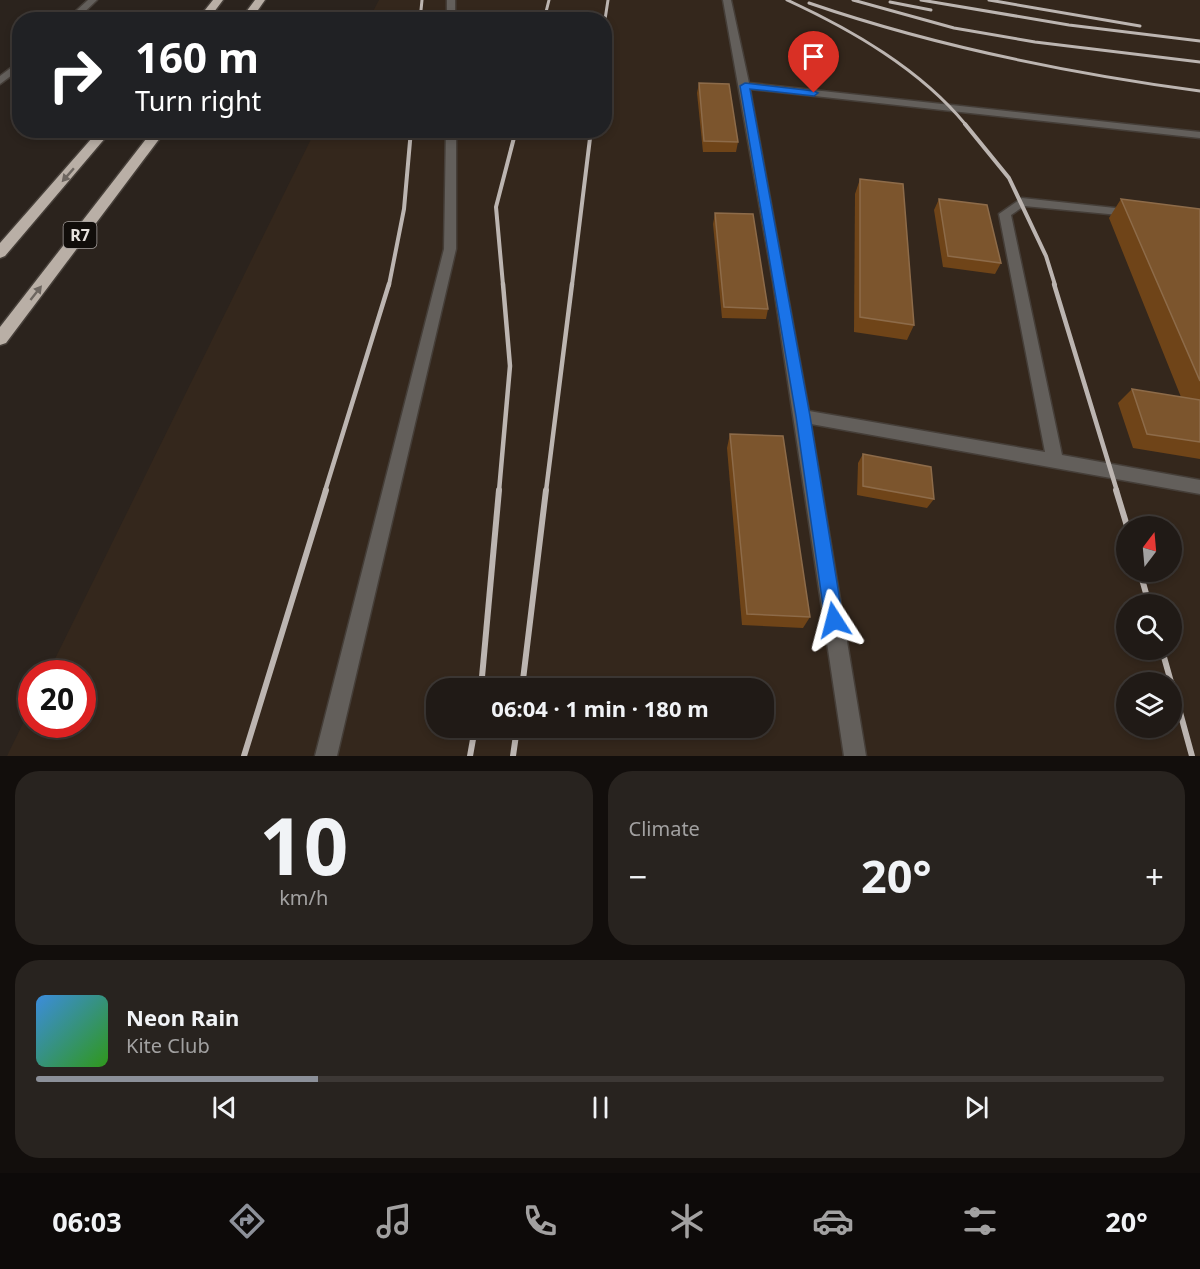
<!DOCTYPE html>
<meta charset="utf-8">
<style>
body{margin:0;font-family:"Noto Sans",sans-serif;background:#28231f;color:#f1f3f6;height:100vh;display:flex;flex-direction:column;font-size:22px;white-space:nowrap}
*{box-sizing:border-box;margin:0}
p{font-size:20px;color:#a2a1a1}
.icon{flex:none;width:33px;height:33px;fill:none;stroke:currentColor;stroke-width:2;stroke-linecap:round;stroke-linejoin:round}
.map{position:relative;height:756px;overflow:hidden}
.drawer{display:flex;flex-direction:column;gap:15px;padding:15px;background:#120e0c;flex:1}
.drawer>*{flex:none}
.banner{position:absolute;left:12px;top:12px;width:600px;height:126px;border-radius:24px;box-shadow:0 3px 9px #0003,0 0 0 2px #3d3835;background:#202124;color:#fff;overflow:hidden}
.needle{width:39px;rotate:16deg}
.controls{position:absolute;left:1116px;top:516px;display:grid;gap:12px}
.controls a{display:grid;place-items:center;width:66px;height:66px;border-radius:50%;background:#201a16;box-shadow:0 3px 9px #0003,0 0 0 2px #3d3835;font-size:30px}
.speed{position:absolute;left:18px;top:660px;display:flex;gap:12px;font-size:30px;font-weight:700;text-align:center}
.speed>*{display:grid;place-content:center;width:78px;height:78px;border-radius:50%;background:#201a16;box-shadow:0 3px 9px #0003,0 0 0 2px #3d3835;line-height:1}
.speed .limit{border:9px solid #d22;background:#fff;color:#111}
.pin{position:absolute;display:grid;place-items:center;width:51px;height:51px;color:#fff;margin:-62px -26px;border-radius:50% 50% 50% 0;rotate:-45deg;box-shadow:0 0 6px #0007}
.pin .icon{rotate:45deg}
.me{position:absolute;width:66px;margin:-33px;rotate:351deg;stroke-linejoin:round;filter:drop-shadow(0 0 4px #0008)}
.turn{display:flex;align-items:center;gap:21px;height:126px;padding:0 24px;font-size:27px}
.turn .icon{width:78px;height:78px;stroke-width:2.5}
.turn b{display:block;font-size:42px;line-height:51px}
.big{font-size:45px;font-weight:700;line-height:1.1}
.drawer .tile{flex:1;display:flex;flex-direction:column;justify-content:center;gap:9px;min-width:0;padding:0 21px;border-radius:24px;background:#28231f}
.drawer .dial{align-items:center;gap:0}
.dial b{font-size:78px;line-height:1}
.song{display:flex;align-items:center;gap:18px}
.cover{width:72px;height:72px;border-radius:9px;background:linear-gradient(135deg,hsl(210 70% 55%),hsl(110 70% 35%))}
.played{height:6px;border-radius:3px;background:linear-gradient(90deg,#8c9099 25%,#3d3835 25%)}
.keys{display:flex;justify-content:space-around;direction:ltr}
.heat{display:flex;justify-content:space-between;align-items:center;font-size:33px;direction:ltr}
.drawer .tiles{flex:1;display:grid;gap:15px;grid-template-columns:1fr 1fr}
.tile:last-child{grid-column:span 2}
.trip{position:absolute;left:426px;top:678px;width:348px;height:60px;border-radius:24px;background:#201a16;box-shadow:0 3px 9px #0003,0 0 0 2px #3d3835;font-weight:700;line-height:60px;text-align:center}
.dock{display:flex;height:96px;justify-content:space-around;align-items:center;background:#0d0a09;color:#a2a1a1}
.dock .icon{width:42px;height:42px}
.dock .selected{color:#8c9099}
.dock b{font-size:27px;color:#f1f3f6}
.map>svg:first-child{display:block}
</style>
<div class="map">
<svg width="1200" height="756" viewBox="0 0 1200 756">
<rect width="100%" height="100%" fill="#2b231d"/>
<path fill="#34271c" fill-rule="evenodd" d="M379 0H1200V756H7L31 707 32 724H82V674L48 673 315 131 604 130V20L369 19ZM1126 526H1172V572H1126ZM1126 604H1172V650H1126ZM1126 682H1172V728H1126ZM436 688H764V728H436Z"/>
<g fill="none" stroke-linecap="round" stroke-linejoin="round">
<g stroke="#453e38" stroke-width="3">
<g id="minor">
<path d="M88 0H97L76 20H66Z"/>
<rect x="447" y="0" width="8" height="20"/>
<path d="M723 0H731L749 83 1200 132V138L750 89 809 411 1045 452 999 214 1022 198 1115 208 1121 212 1119 215 1024 206 1011 215 1062 455 1200 480V494L811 424 866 756H844L773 282Z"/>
<path d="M20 61V69L0 84V76Z"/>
<path d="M446 130H456V249L337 756H315L444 249Z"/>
</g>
</g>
<g stroke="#453e38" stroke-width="3">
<g id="highway">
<path d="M213 0H223L208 20H197Z"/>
<path d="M255 0H265L251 20H240Z"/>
<path d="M99 130H112L5 256 0 258V243Z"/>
<path d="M153 130H166L6 343 0 345V327Z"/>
</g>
</g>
<use href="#minor" fill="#635f5b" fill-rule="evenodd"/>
<use href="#highway" fill="#b9afa6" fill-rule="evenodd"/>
<g stroke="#bcb5b1" stroke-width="3">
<path d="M787 0C852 30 920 69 966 125"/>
<path d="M853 0 954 28 1035 42 1200 62"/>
<path d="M921 0 1069 25 1200 41"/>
<path d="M989 0 1140 26"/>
<path d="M890 2 931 10"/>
<path d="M809 3C937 47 1067 73 1200 91"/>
<path d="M420 20 422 0"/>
<path d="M544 20 549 0"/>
<path d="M604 26 608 0"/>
</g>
<g stroke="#bcb5b1" stroke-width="4">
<path d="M965 124 1009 178 1046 256 1055 285"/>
<path d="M389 285 404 209 411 130"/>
<path d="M503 285 496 207 516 130"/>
<path d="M572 285 591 130"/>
</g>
<g stroke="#bcb5b1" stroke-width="4.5">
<path d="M1054 284 1117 491"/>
<path d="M325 491 389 284"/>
<path d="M499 491 510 366 503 284"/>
<path d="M546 491 572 284"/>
</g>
<g stroke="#bcb5b1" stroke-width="6">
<path d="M1116 490 1127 526"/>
<path d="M1140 572 1149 604"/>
<path d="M1162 650 1171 682"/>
<path d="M1172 683 1192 756"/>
<path d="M481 688 499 490"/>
<path d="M522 688 546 490"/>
<path d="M244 756 326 490"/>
<path d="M470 756 475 728"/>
<path d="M513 756 517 728"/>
</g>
</g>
<g fill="#6f4418">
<path d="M699 83 738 142 736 152H703L697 93Z"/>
<path d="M860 179 914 325 907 340 854 332 855 194Z"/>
<path d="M939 199 1001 263 995 274 943 267 934 210Z"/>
<path d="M1121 199 1200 209V459L1133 448 1118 403 1132 389 1181 397 1109 218Z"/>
<path d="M715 213 768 309 766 319 722 318 713 224Z"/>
<path d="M730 434 810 617 803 628 742 625 727 448Z"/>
<path d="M863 454 934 499 927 508 857 495 858 463Z"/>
</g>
<g fill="#7c552d" stroke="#8d6b49" stroke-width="1.5">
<path d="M699 83 729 84 738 142 704 141Z"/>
<path d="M860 179 903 184 914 325 860 317Z"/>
<path d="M939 199 987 205 1001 263 948 256Z"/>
<path d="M1121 199 1200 209V381Z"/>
<path d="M715 213 753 214 768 309 724 307Z"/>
<path d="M1132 389 1200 400V442L1147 434Z"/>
<path d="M730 434 783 436 810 617 747 614Z"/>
<path d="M863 454 931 467 934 499 863 486Z"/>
</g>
<defs><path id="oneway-solid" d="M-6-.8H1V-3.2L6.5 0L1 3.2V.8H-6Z" transform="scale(1.5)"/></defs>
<g fill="#6d6660">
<use href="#oneway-solid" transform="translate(68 175) rotate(131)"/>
<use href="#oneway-solid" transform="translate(36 293) rotate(-52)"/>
</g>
<path fill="#1a73e8" stroke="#114b97" stroke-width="1.5" d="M745 83 814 91 818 93 814 96 750 89 810 416 843 620 841 626 834 629 828 626 825 620 796 416 740 86Z"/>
<g text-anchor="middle" stroke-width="6" stroke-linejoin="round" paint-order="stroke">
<rect fill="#110d0a" stroke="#a7a19e" stroke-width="1.5" x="63.5" y="222" width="33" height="26" rx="4.5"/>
<g font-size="16" font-weight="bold" fill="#e7e1dd">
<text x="80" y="241">R7</text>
</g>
</g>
</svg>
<div class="controls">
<a><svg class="needle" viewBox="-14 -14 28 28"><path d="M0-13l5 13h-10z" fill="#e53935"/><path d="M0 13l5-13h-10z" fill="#a2a1a1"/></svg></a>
<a><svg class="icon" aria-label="search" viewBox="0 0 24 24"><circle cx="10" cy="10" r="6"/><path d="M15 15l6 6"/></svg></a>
<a><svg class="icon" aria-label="layers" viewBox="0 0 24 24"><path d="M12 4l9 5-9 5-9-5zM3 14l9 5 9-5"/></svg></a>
</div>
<div class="speed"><div class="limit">20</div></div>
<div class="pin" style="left:814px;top:93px;background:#d93025"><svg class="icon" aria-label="arrive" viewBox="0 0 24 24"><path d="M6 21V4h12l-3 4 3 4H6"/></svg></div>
<svg class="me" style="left:834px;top:620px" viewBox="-20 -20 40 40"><path d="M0-17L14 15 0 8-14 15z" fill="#1a73e8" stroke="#fff" stroke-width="4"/></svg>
<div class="trip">06:04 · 1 min · 180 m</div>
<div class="banner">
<div class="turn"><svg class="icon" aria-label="right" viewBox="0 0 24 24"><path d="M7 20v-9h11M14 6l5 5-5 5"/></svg><div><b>160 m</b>Turn right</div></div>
</div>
</div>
<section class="drawer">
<div class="tiles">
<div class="tile dial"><b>10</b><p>km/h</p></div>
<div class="tile"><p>Climate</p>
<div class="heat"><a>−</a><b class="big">20°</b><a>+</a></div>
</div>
<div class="tile">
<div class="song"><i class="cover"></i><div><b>Neon Rain</b><p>Kite Club</p></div></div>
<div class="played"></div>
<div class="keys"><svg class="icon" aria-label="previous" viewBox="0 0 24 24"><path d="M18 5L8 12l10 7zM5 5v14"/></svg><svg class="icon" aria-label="pause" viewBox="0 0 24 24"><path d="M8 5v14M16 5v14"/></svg><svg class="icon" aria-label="next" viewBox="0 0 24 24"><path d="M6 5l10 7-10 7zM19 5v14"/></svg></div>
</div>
</div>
</section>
<nav class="dock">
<b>06:03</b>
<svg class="icon selected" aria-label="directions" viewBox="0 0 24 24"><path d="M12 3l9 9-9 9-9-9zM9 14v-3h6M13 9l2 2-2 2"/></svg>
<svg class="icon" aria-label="music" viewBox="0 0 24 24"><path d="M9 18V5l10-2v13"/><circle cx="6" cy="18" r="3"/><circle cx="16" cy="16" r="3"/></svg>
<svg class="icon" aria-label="phone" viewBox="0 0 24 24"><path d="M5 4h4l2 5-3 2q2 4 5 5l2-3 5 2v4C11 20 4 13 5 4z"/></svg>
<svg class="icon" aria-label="climate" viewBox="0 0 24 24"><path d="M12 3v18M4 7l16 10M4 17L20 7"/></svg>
<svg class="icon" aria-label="car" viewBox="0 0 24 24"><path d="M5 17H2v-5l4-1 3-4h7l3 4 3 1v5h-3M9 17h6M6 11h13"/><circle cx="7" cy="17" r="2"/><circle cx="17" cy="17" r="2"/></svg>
<svg class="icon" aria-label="filters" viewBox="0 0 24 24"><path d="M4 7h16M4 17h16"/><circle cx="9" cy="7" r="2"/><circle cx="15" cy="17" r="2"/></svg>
<b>20°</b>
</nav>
